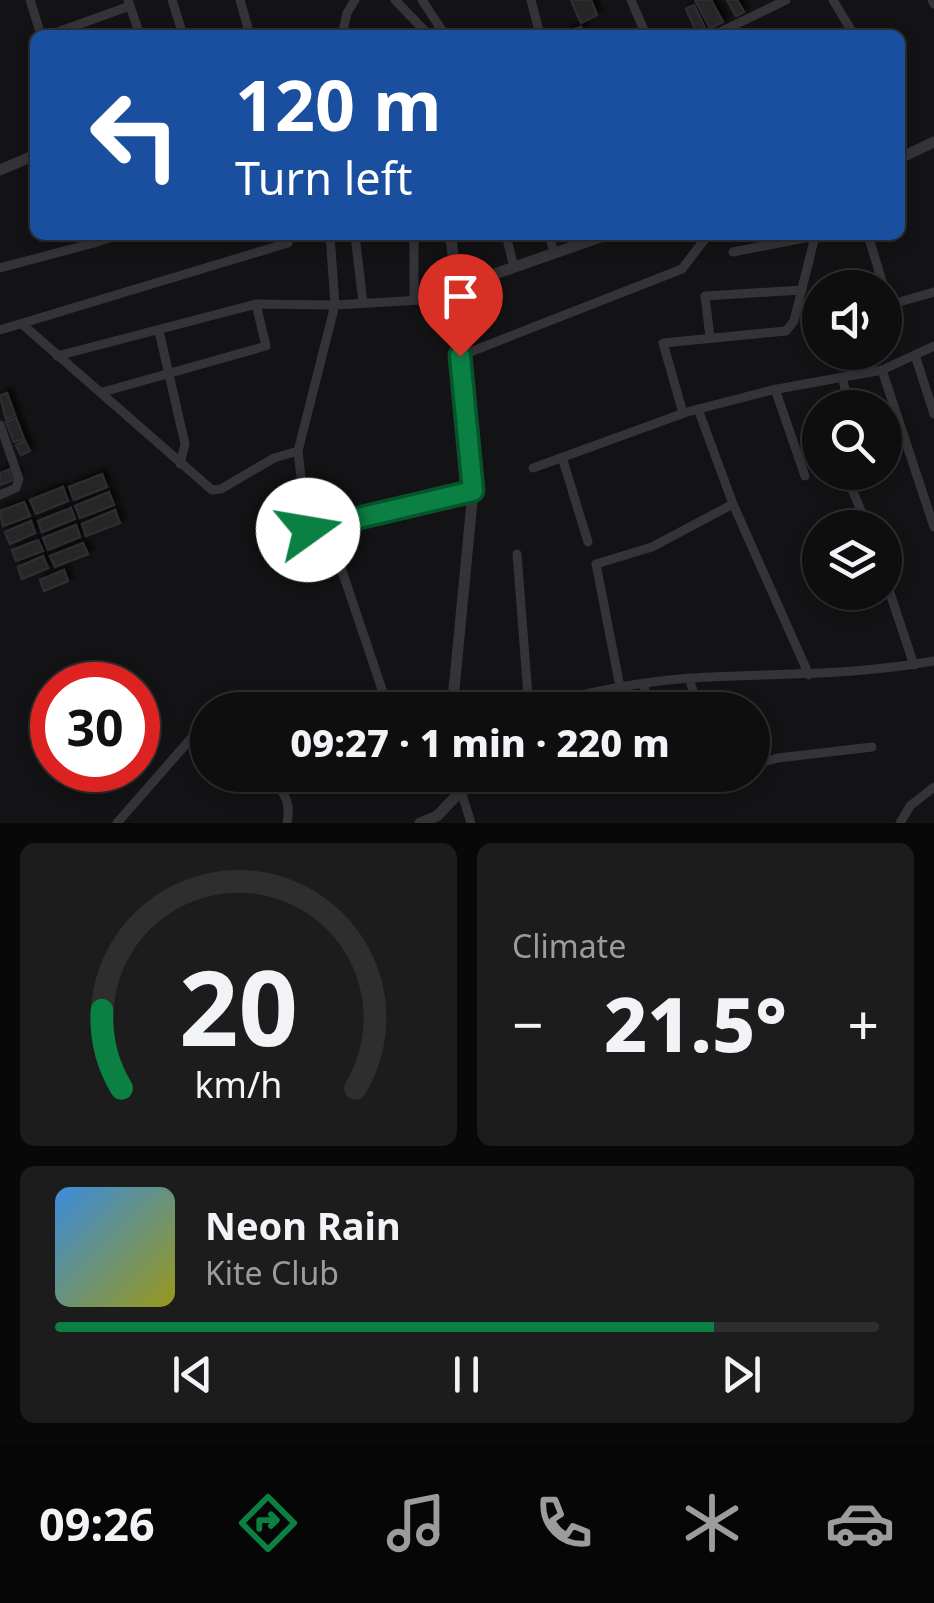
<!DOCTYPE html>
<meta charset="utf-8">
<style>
body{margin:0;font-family:"Noto Sans",sans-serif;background:#1c1c1d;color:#f1f3f6;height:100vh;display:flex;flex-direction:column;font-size:38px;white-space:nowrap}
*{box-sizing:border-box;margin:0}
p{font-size:32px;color:#9b9c9e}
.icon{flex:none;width:55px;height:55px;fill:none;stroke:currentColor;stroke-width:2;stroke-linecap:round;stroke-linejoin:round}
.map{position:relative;height:823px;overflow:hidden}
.panel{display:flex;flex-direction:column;gap:20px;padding:20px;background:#080808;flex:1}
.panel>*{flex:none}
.guide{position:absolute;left:30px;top:30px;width:875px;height:210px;border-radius:15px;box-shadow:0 5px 15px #0003,0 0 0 2px #2e2e2f;background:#1a4fa0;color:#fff;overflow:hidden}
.buttons{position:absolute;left:802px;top:270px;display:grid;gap:20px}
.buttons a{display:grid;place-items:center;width:100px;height:100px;border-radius:50%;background:#0e0e0f;box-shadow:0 5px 15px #0003,0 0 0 2px #2e2e2f;font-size:50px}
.speed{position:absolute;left:30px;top:662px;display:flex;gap:20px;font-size:50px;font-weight:700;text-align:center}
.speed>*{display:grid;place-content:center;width:130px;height:130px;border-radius:50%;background:#0e0e0f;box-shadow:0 5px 15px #0003,0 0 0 2px #2e2e2f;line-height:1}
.speed .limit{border:15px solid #d22;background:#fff;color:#111}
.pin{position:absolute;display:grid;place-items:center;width:85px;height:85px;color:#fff;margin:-102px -42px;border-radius:50% 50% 50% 0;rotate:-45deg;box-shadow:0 0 10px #0007}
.pin .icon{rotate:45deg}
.me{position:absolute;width:110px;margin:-55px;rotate:77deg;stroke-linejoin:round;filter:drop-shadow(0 0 8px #0008)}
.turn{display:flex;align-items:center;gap:35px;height:210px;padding:0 40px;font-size:45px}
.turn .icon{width:130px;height:130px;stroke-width:2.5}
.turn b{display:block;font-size:70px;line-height:85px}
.big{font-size:75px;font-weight:800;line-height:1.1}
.panel .tile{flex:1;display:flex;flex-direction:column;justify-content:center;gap:15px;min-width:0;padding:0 35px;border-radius:15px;background:#1c1c1d}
.panel .dial{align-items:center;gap:0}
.dial svg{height:260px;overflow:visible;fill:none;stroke:#2e2e2f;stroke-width:7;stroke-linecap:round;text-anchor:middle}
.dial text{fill:#f1f3f6;stroke:none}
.song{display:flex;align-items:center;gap:30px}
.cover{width:120px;height:120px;border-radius:15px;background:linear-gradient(135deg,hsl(210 70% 55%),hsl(60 70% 35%))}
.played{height:10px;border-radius:5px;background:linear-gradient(90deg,#0b8043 80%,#2e2e2f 80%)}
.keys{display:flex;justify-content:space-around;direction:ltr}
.heat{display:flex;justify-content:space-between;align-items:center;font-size:55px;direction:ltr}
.panel .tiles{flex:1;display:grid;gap:20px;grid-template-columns:1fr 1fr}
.tile:last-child{grid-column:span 2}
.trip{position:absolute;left:190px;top:692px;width:580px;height:100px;border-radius:50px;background:#0e0e0f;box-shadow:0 5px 15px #0003,0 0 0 2px #2e2e2f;font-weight:800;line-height:100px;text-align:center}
.tabs{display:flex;height:160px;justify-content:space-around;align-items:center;background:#060606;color:#9b9c9e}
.tabs .icon{width:70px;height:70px}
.tabs .selected{color:#0b8043}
.tabs b{font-size:45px;color:#f1f3f6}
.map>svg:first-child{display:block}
</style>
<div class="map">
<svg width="934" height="823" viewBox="0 0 934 823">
<defs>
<filter id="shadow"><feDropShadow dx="4.5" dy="-4.5" stdDeviation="2.5" flood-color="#0009"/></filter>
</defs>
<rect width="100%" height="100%" fill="#131214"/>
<g fill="#262528" stroke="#2d2d30" stroke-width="2.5" filter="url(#shadow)">
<path d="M571 0H591L597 15 581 23Z"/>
<path d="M695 0H711L723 22 710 28Z"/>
<path d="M727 0H737L744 12 736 16Z"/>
<path d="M694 5 708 34 705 35H698L686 9Z"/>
<path d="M581 27 583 35H568L567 31Z"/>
<path d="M7 393 15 415 6 419 0 396Z"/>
<path d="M16 418 24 439 14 442 6 422Z"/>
<path d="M25 441 30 451 21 455 16 445Z"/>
<path d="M13 468 18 478 0 485V473Z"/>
<path d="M102 474 107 487 74 500 69 487Z"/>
<path d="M63 487 68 501 36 514 30 500Z"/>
<path d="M109 492 114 505 80 518 75 506Z"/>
<path d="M24 502 30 516 3 526 0 511Z"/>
<path d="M71 508 75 519 42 532 38 521Z"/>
<path d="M115 510 120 523 86 536 82 524Z"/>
<path d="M31 521 35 533 10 544 5 532Z"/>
<path d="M76 525 80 537 48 550 43 538Z"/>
<path d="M38 540 43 551 16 561 12 550Z"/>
<path d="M83 543 88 554 55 567 50 556Z"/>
<path d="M43 556 48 568 22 579 18 567Z"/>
<path d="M64 570 68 581 44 591 40 580Z"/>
</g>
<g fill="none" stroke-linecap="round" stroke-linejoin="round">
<g stroke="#343438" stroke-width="9">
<path d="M30 0 41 35"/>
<path d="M128 0 140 35"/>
<path d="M172 0 183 35"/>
<path d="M240 0 250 35"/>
<path d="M395 0 429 35"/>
<path d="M422 0 445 35"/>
<path d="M531 0 540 35"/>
<path d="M631 0 646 35"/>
<path d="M833 0 854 35"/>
<path d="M932 0 934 4"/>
<path d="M49 35 130 6"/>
<path d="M342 35 347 13 355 0"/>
<path d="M714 35 786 0"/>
<path d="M355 235 363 303"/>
<path d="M506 235 514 267"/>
<path d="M549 235 554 252"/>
<path d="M868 235 884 288"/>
<path d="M94 243 118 235"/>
<path d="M733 252 815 236"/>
<path d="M0 268 94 243 92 235"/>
<path d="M885 290 892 304 934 292"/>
<path d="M456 298 335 305 298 451 307 530 473 491"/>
<path d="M414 300V235"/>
<path d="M22 324 212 490 221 489 274 458 298 451"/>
<path d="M0 330 288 243"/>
<path d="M159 331 185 444 180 464"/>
<path d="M710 337 705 296 802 290"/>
<path d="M915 355 934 414"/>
<path d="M57 356 256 304 335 305 330 235"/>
<path d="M460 356 682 269 708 235"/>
<path d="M882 370 934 527"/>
<path d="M842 377 850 408"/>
<path d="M775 389 805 476"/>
<path d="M103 392 266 346 256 304"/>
<path d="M698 409 733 504 809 675"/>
<path d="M683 413 663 343 786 331 794 321 815 236 818 235"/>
<path d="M0 425 19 479 16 488 0 495"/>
<path d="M562 457 588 542"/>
<path d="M533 468 687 412 772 390 882 370 934 346"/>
<path d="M845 472 868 528"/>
<path d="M307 530 310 559 317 562H337L340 565 389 710"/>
<path d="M517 554 529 709"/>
<path d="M885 578 914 665"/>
<path d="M689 678 699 710"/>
<path d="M644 684 648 710"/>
<path d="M620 687 596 564 652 547 733 504"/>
<path d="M525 710C579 694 633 682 690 678 772 673 853 676 934 661"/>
<path d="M752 765 778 758 872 747"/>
<path d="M268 775C283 791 292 801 287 823"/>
<path d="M638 775 653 779 719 775"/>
<path d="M460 782 490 775"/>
<path d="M461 791 471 823"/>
<path d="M117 823 208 719"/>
<path d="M900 823 910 806 934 787"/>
</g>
<g stroke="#343438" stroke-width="11">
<path d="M900 158 934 142"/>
<path d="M0 170 35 155"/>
<path d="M451 235 474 481 452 710"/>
<path d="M455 288 606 235"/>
<path d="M420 823 437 816 461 791 458 775"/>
</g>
</g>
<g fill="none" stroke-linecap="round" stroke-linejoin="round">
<g stroke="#07532c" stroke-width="25">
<path id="route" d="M308 530 473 491 460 356"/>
</g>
<use href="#route" stroke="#0b8043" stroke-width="18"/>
</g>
</svg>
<div class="buttons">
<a><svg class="icon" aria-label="sound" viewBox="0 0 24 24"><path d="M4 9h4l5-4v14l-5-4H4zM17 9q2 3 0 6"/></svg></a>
<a><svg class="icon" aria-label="search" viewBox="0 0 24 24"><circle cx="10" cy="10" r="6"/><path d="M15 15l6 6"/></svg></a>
<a><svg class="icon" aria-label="layers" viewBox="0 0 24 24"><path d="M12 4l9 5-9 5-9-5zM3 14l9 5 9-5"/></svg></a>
</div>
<div class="speed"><div class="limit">30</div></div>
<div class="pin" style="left:460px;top:356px;background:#d93025"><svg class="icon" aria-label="arrive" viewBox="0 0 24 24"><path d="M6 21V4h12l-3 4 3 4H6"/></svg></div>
<svg class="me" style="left:308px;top:530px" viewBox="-20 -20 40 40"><circle r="19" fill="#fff"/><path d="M0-13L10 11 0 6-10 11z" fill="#0b8043"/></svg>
<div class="trip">09:27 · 1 min · 220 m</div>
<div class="guide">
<div class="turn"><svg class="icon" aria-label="left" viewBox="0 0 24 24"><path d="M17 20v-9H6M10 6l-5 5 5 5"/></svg><div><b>120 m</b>Turn left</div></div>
</div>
</div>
<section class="panel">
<div class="tiles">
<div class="tile dial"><svg viewBox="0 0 100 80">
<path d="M14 69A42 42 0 1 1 86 69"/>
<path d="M14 69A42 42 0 0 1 8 45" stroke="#0b8043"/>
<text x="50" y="56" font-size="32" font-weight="700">20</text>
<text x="50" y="72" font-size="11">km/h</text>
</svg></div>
<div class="tile"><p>Climate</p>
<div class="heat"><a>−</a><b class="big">21.5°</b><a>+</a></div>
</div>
<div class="tile">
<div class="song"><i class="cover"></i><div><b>Neon Rain</b><p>Kite Club</p></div></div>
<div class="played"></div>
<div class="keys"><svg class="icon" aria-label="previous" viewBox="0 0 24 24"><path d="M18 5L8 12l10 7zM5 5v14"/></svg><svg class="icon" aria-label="pause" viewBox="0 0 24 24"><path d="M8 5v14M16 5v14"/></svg><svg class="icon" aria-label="next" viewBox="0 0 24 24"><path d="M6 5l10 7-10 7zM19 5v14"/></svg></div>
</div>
</div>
</section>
<nav class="tabs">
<b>09:26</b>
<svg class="icon selected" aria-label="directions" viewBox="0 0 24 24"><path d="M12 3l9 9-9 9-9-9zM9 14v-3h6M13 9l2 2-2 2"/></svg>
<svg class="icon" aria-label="music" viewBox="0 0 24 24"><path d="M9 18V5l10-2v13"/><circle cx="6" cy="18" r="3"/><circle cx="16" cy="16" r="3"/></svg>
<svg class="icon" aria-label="phone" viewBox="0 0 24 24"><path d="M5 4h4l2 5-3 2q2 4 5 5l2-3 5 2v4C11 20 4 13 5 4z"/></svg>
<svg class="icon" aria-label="climate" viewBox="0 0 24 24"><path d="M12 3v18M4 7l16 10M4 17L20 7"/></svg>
<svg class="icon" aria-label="car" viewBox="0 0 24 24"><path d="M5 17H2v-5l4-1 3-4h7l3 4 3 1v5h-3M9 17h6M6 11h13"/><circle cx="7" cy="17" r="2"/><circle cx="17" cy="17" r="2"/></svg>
</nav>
